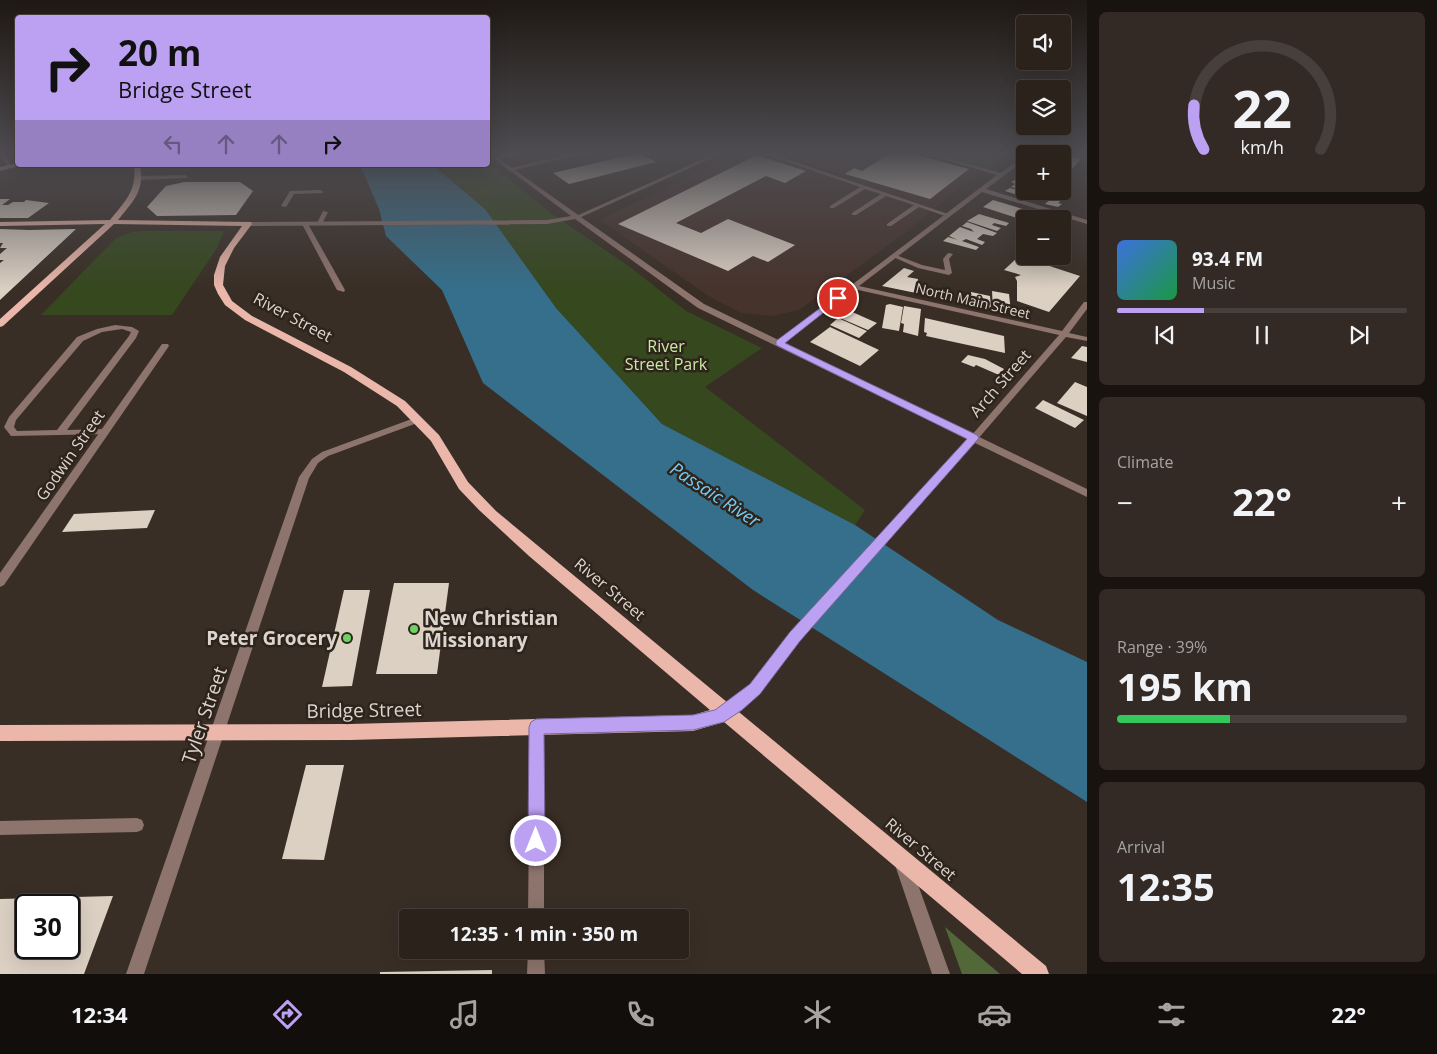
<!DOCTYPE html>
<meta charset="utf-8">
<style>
body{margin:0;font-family:"Open Sans",sans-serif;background:#332a25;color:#f1f3f6;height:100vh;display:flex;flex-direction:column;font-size:19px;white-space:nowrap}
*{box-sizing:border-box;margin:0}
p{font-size:16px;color:#a6a4a3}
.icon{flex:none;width:28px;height:28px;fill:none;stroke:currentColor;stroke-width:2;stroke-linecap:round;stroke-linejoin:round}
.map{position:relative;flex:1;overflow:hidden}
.sheet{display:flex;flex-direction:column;gap:12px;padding:12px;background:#18130f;width:350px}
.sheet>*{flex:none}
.top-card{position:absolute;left:15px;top:15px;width:475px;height:152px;border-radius:5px;box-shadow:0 5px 20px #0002,0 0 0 1px #473f3b;background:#bca0f2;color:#111;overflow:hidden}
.fabs{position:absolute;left:1016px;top:15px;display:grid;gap:10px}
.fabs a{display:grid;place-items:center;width:55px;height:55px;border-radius:5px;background:#2b221c;box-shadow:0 5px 20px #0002,0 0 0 1px #473f3b;font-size:25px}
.speed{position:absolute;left:15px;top:894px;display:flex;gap:10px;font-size:25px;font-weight:700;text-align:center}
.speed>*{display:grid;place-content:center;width:65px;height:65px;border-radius:50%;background:#2b221c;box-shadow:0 5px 20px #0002,0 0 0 1px #473f3b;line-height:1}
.speed .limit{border:2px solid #111;border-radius:8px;background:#fff;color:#111}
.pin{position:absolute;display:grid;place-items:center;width:42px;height:42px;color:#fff;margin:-21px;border:2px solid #fff;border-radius:50%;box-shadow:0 1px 5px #0007}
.me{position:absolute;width:55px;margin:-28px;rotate:0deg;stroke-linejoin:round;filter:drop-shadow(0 0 4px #0008)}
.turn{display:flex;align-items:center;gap:18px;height:105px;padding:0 20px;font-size:22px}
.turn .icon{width:65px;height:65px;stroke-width:2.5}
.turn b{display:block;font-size:35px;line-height:42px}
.lanes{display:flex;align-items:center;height:48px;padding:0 20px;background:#0003;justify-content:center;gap:25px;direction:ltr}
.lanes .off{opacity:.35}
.big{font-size:38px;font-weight:700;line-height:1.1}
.sheet .card{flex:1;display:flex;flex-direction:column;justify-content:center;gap:8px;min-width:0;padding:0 18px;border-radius:8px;background:#332a25}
.sheet .dial{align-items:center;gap:0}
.dial svg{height:130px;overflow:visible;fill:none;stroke:#473f3b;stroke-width:7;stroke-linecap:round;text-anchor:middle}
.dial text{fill:#f1f3f6;stroke:none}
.song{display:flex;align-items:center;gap:15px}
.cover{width:60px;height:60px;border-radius:8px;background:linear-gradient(135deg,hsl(220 70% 55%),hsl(140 70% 35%))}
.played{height:5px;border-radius:2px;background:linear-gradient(90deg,#bca0f2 30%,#473f3b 30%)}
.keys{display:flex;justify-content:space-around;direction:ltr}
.heat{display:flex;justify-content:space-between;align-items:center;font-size:28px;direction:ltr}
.charge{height:8px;border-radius:4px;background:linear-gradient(90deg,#34c759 39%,#473f3b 0)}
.trip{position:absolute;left:399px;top:909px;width:290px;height:50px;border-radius:5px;background:#2b221c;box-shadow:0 5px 20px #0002,0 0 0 1px #473f3b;font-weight:700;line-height:50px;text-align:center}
.tabs{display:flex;height:80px;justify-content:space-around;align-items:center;background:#110e0b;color:#a6a4a3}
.tabs .icon{width:35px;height:35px}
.tabs .selected{color:#bca0f2}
.tabs b{font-size:22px;color:#f1f3f6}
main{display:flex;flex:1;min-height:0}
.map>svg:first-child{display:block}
</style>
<main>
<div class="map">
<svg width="1087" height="974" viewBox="0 0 1087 974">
<rect width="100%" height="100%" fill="#392e25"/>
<path fill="#46332c" d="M736 154H760L847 183 853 178 799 161 811 154H916L979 171 902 235 799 310 773 316 741 313 707 295 600 220Z"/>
<g fill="#35481e">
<path d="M933 154H1009L988 169Z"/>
<path d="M488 161 548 211 630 267 686 311 762 348 705 387 865 510 855 525 662 424 556 308 485 209 435 165H488Z"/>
<path d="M143 231H224L217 248 172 315H41L116 238 132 232Z"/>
</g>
<path fill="#536839" d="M945 927 1000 974H962Z"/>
<path fill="#356f8b" d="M360 165H433L485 209 556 308 662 424 855 525 998 620 1087 662V802L753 590 483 383 442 290 386 236 379 209Z"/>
<g fill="#dcd0c3" fill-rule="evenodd">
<path d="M634 154H641L656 162 569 184 553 173Z"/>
<path d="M889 154H912L969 169 930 199 845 174 854 168 862 171Z"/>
<path d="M1062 154 1081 159 1071 170 1069 169 1062 175Z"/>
<path d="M757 155 806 171 785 183 766 176 676 223 701 233 728 219 795 245 768 262 753 256 728 271 618 224Z"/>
<path d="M1016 179 1025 181V191L1011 187 1015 184 1011 182Z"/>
<path d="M184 182H240L253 191 236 215 157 216 147 207 166 186Z"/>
<path d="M1010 188 1039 196 1034 200 1005 191Z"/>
<path d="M1054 196 1063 199 1058 203 1062 204 1058 207 1045 204Z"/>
<path d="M0 199H10L2 205H8L13 202H24L26 200 49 203 28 218H0Z"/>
<path d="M993 200 1026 210 1017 218 983 207Z"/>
<path d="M979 214 1009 223 1006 226 994 223 992 225 1001 228 997 231 967 221Z"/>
<path d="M967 222 989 230 997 233 993 236 983 234 977 239 985 242 982 245 966 239 962 241 979 247 976 250 943 241 948 237 958 240 949 236 960 227 974 232 971 229 962 226Z"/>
<path d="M0 229 29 230 76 229 0 300V263L4 260H0V254L7 248H0L3 243H0Z"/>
<path d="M1019 256 1080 276 1049 312 1017 301V281L1015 277 1021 275 1004 270Z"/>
<path d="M904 268 914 271 907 277 918 279 916 293 882 286Z"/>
<path d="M992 291 1009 294 1011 312 993 309Z"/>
<path d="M971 292 990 296 991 308 971 303Z"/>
<path d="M890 304 903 307 899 331 882 328 886 305Z"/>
<path d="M904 306 921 309 918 336 903 332 904 324 901 323Z"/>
<path d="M850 311 877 323 868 330 840 318Z"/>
<path d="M838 318 867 331 859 338 830 325Z"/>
<path d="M925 318 1004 336 1005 353 926 336 927 333 924 332Z"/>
<path d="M830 327 879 350 860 366 810 342Z"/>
<path d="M1082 346 1087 347V362L1071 358Z"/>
<path d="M968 355 985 359 1004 369 999 375 976 365 974 367 961 362Z"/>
<path d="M1075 382 1087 387V416L1057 403Z"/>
<path d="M1043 400 1084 420 1075 428 1035 408Z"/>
<path d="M155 510 147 528 62 532 74 514Z"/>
<path d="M394 583H449L437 674H376Z"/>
<path d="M344 590H370L352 686 322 687Z"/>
<path d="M306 765H344L324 860 282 859Z"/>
<path d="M113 896 84 974H0V899ZM26 905H69V948H26Z"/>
<path d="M492 970V974H380V972Z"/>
</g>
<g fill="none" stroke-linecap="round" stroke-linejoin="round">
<g fill="#8d746d" fill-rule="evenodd">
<path d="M0 154H5L12 168H8Z"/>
<path d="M508 154H519L495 160 492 158Z"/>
<path d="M569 154H591L571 157 510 171 507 169Z"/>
<path d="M764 154H772L951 215 948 217 919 207 891 226H887V224L914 205 886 196 856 215H852V213L881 194 865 189 834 208H830V206L860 187Z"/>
<path d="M185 175 188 177 187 178 139 180 136 178 139 176Z"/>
<path d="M320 190 323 192 322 193 294 194 286 207 281 206 290 191Z"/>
<path d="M323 211 328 212 322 224H318L317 223Z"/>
<path d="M948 253 953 254 949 259 952 273 949 275 918 268 891 256 896 255 922 265 945 270 943 259Z"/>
<path d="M115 325 132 327 139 331 136 338 67 430 104 429 107 430 109 432 107 434 11 436 4 427 9 417 77 337 97 329ZM122 329 131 332 129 336 57 430 17 431 14 427 16 420 83 341 102 332Z"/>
<path d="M137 818 142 820 144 825 142 830 137 832 0 835V821Z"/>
</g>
<g fill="#8d746d" fill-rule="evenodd">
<path d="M714 154H721L579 218 574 217Z"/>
<path d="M924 154H932L1001 173 1025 155V160L986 189 1087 220V224L982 192 859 286 1062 331 1084 302H1087V309L1069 333 1087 337V341L1066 337 977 440H971L969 438 971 436 1059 335 854 289 782 345H779L775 343 997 175Z"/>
<path d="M305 222 308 224 345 290 344 292 337 290 302 224Z"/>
<path d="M162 344H168L169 346 4 585 0 587V573Z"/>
<path d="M417 417 422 420 420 422 328 456 318 463 309 478 144 974H126L299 477 312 459 322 452Z"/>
<path d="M537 720 542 722 544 727V918H528L530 727 532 722Z"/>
<path d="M903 857 908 860 911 865 950 974H932L895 865 898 860Z"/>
<path d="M528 950H544L545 974H527Z"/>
</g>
<path fill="#8d746d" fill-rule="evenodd" d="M488 154H492L704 304 1087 489V497L975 443 799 641 760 693 731 716 726 718 721 716 719 711 721 706 750 685 791 633 968 439 698 308 575 219 547 224 248 226 245 224 248 222 547 220 571 216Z"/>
<g fill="#ebb7aa" fill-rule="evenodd">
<path d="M18 163V165H22L0 171V167Z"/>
<path d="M134 165H140C145 191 133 201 118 220L251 222 252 224 234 248 225 266 223 285 232 301 252 316 351 367 405 401 439 435 468 482 496 511 1046 966 1049 974H1022L724 722 693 731 350 740 0 741V725L350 724 693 715 710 710 529 556 479 510 459 489 431 441 397 406 344 372 245 320 225 305 218 294 214 285V275L220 257 242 226 114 224 3 326 0 327V319L105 224 0 226V222L110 220C125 201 137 191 134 165Z"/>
</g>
</g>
<linearGradient id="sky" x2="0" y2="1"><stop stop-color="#1f1914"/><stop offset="0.53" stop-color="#4e4c51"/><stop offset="1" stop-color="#4e4c51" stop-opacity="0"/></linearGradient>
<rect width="1087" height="290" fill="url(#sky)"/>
<path fill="#bca0f2" stroke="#7a689d" d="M835 297 842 298 785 343 977 435 979 438 800 641 760 694 742 710 724 722 693 730 544 734 545 841 542 847 536 850 530 847 528 841 529 727 531 722 536 719 693 715 715 710 750 684 790 632 967 439 776 345V341Z"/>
<g fill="#6cd362" stroke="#2e241b" stroke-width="2">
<circle cx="414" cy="629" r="5"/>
<circle cx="347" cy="638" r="5"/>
</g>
<g text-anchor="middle" stroke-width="5" stroke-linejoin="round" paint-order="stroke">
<g font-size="14" fill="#dcd5cf" stroke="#2e241b">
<text transform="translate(973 301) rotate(13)" y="5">North Main Street</text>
</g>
<g font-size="16" fill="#dcd5cf" stroke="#2e241b">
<text transform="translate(293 317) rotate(28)" y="6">River Street</text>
<text transform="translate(1000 383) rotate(-49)" y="6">Arch Street</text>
<text transform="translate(70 455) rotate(-55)" y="6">Godwin Street</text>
<text transform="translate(610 589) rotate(40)" y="6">River Street</text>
<text transform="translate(921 849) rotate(40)" y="6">River Street</text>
</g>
<g font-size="16" fill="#c7eba0" stroke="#2e241b">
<text x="666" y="352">River<tspan x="666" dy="18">Street Park</tspan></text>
</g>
<g font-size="18" font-style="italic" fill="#73ccf7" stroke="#2e241b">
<text transform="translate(715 495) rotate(33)" y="6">Passaic River</text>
</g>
<g font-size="19" font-weight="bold" fill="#dcd5cf" stroke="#2e241b" text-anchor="start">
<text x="424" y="625">New Christian<tspan x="424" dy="22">Missionary</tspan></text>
<text x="337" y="645" text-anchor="end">Peter Grocery</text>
</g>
<g font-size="19" fill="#dcd5cf" stroke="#2e241b">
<text transform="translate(364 710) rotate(-1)" y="7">Bridge Street</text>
<text transform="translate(204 715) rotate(-71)" y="7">Tyler Street</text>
</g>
</g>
</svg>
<div class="fabs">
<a><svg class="icon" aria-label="sound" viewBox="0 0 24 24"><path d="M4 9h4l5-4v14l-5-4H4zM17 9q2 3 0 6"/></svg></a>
<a><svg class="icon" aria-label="layers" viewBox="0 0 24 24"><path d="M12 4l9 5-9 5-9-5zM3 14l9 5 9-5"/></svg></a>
<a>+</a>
<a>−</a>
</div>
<div class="speed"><div class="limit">30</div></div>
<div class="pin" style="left:838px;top:298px;background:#d93025"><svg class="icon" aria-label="arrive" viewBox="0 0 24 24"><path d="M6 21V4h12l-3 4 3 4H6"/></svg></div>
<svg class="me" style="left:536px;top:841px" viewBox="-20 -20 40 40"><circle r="17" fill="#bca0f2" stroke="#fff" stroke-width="3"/><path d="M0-11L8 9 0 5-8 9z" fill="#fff"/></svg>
<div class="trip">12:35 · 1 min · 350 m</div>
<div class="top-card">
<div class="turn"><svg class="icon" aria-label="right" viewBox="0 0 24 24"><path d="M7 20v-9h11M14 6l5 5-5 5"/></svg><div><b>20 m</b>Bridge Street</div></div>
<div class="lanes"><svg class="icon off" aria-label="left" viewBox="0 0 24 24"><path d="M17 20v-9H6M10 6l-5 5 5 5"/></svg><svg class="icon off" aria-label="ahead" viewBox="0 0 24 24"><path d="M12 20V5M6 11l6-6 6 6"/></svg><svg class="icon off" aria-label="ahead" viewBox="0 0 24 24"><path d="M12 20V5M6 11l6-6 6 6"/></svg><svg class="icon" aria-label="right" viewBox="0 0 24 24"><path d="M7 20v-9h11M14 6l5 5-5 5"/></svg></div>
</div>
</div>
<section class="sheet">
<div class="card dial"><svg viewBox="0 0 100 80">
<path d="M14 69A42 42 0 1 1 86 69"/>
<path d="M14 69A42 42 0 0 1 8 42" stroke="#bca0f2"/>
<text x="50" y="56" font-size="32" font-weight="700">22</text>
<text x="50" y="72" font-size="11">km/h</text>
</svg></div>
<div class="card">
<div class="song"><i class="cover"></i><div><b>93.4 FM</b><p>Music</p></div></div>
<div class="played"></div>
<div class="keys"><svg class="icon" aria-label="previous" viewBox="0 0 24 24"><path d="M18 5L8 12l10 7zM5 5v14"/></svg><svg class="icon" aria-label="pause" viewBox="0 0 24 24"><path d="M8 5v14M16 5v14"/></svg><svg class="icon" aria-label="next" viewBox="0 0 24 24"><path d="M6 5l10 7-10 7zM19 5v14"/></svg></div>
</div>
<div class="card"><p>Climate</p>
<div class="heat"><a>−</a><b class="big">22°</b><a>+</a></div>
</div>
<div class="card"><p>Range · 39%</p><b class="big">195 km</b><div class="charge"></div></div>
<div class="card"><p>Arrival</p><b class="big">12:35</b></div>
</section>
</main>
<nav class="tabs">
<b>12:34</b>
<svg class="icon selected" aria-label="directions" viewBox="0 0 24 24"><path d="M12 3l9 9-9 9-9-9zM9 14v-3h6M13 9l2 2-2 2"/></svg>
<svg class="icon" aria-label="music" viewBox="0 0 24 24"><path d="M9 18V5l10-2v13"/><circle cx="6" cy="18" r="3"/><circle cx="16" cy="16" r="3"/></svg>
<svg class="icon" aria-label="phone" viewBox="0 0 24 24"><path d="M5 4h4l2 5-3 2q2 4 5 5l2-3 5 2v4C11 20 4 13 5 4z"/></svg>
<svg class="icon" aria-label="climate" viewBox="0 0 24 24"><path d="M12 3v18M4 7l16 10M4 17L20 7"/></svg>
<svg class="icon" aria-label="car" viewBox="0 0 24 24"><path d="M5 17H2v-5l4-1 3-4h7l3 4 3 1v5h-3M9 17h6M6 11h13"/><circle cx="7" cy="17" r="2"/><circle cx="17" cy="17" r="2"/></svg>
<svg class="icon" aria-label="filters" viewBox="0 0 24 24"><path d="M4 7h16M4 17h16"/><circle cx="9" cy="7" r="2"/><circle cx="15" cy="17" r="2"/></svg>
<b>22°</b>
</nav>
